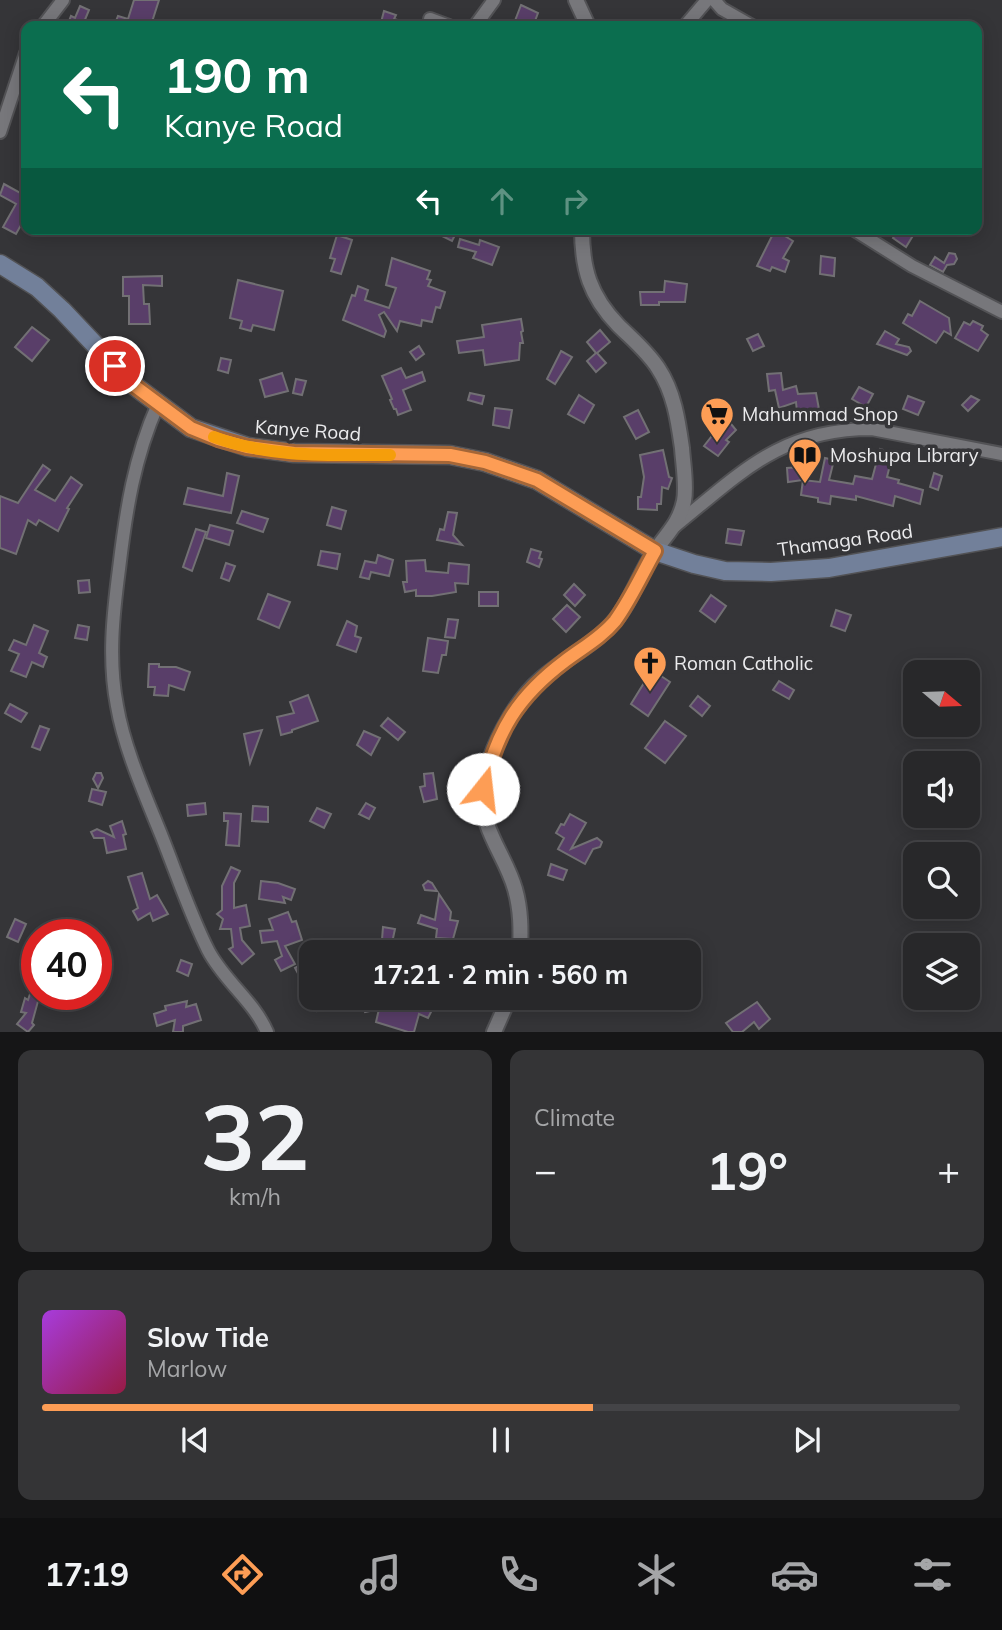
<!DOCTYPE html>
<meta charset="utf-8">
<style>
body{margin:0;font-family:Mulish,sans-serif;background:#343436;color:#f1f3f6;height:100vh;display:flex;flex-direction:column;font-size:26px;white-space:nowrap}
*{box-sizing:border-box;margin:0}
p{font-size:23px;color:#a5a6a8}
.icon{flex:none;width:38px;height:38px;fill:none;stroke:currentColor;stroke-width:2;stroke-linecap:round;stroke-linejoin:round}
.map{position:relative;height:1032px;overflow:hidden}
.side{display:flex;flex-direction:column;gap:18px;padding:18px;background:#161617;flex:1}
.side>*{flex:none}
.guide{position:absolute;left:21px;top:21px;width:961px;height:214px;border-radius:14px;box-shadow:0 4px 18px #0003,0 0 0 2px #444447;background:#0b6e4f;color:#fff;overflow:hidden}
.needle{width:46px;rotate:109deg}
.tools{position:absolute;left:903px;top:660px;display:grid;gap:14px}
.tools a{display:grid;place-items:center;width:77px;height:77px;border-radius:14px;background:#28282a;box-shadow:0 4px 18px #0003,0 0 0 2px #444447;font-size:35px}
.speed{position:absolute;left:21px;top:919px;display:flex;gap:14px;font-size:35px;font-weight:700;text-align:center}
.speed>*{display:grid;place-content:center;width:91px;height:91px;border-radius:50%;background:#28282a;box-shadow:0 4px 18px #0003,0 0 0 2px #444447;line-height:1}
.speed .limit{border:10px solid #d22;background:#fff;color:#111}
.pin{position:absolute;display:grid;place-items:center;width:60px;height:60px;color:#fff;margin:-30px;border:4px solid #fff;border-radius:50%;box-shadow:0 2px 7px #0007}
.me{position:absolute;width:77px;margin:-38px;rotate:16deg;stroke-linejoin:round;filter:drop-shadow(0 0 5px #0008)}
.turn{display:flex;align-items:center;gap:24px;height:147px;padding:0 28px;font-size:32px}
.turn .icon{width:91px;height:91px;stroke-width:2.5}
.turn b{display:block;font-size:49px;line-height:60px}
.lanes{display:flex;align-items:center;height:66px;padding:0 28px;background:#0003;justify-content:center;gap:35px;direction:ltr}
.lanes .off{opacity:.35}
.big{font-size:52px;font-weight:700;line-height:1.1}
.side .tile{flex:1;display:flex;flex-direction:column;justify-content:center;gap:10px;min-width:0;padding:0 24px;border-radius:14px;background:#343436}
.side .dial{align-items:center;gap:0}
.dial b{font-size:91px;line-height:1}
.song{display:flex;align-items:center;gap:21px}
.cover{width:84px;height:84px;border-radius:10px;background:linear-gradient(135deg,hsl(280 70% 55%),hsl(340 70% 35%))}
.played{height:7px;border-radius:4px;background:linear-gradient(90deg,#fd9d55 60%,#444447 60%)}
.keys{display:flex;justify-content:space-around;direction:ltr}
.heat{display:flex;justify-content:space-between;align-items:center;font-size:38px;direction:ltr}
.side .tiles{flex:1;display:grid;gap:18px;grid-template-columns:1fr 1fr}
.tile:last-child{grid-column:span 2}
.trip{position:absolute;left:299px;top:940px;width:402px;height:70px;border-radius:14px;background:#28282a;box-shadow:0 4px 18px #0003,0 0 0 2px #444447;font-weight:700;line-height:70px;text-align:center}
.tabs{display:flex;height:112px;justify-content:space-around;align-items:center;background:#101011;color:#a5a6a8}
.tabs .icon{width:49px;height:49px}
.tabs .active{color:#fd9d55}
.tabs b{font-size:32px;color:#f1f3f6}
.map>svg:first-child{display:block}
</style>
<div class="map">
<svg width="1002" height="1032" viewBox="0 0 1002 1032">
<rect width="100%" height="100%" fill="#353538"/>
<g fill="#593e69" stroke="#727074" stroke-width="2">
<path d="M134 0H159L151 25 114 26 118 16 128 19Z"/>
<path d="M521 5 538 13 533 26H513Z"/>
<path d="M80 6 89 10 84 22 94 26H67L71 16 75 18Z"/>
<path d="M384 11 396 15 394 19 412 24V26H380Z"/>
<path d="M4 184 26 196V216L16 234 3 227 16 204 0 195Z"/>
<path d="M428 229H458L452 241Z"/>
<path d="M899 229H917L906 247 893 238Z"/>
<path d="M775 230 793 241 783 258 789 261 785 272 772 267 770 271 757 266Z"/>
<path d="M337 235 352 240 341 274 331 271 335 259 330 258Z"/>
<path d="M460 239 479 245 480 240 499 247 492 265 473 258 476 252 458 247Z"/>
<path d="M949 253 955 254 957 259 954 264 947 265 943 272 930 265 935 257 944 263Z"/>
<path d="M821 256 835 258 834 276 820 274Z"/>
<path d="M392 258 430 271 427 279 431 280 428 286 445 292 440 308 436 307 432 322 422 320 421 326 400 321 397 331 384 312 379 315 386 331 384 337 343 320 352 295 355 296 358 286 368 290 365 300 389 308 396 288 386 285Z"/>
<path d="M162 276V286L143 285 144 304H149L150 324H129V296H123V277Z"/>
<path d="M238 280 283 291 274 330 253 325 251 331 240 328 242 321 230 318Z"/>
<path d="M665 281 687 284 685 302H659V305H641L640 292H664Z"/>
<path d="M920 301 949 318 951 335 944 331 936 343 903 323 908 314 912 316Z"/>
<path d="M521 319 523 331 521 332 523 343H520L519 360 485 365 483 350 459 353 457 341 484 337 482 325Z"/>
<path d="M973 321 983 326 981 330 988 335 978 351 955 338 964 322 970 325Z"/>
<path d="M32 327 49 340 32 361 15 347Z"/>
<path d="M600 330 610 342 597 353 606 363 596 372 587 361 596 353 587 342Z"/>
<path d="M885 331 899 339 896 344 909 347 911 351 907 355 877 344Z"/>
<path d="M758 334 764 346 753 351 747 339Z"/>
<path d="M419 346 424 354 416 360 410 352Z"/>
<path d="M561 351 572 357 555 384 547 379Z"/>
<path d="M221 358 231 360 228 373 218 370Z"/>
<path d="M401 368 406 378 422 372 425 381 403 390 411 410 398 415 396 409H394L390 400 392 399 382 376Z"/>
<path d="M282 373 288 391 265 397 260 380Z"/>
<path d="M781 373 783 390 796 386 798 394 816 393 821 420 798 422 796 402 779 408 775 390 769 391 767 374Z"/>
<path d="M296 379 306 381 302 395 293 393Z"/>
<path d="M859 387 873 394 866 407 852 399Z"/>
<path d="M470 393 484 396 482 404 468 400Z"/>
<path d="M579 395 594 405 584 423 568 414Z"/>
<path d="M908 396 924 402 918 415 903 409Z"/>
<path d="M971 396 979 400 968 411 962 405Z"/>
<path d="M495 408 512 410 509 428 493 425Z"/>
<path d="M638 410 649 432 636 439 624 417Z"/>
<path d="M726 418 736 430 726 440 729 442 718 456 704 446Z"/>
<path d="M880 449 893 453 887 477 899 480 898 483 923 490 920 504 895 496 893 506 856 496V500L831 496 830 504 818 502V498L801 495 803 480 820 482 825 458 834 460 829 480 853 484 855 476 872 479Z"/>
<path d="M663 450 669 477 672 478 668 489 662 487 661 504H657V510L638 509V497H641L644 477 640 455Z"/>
<path d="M43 465 50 470 35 490 55 501 71 477 82 485 67 508 69 509 58 531 39 520 36 525 28 520 16 554 0 548V496L18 503Z"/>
<path d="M801 467 803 480 788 482 787 468Z"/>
<path d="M227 473 239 476 231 513 184 504 188 488 223 496Z"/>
<path d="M934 473 942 476 938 490 930 487Z"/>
<path d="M332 507 346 511 341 529 327 525Z"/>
<path d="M242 511 268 519 263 532 237 523Z"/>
<path d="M448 512 457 513 453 535 462 545 437 540 440 529 444 530Z"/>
<path d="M210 525 233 531 229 545 206 538Z"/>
<path d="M196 529 206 532 192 571 183 567Z"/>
<path d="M728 529 744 531 741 545 726 543Z"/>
<path d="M531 549 541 552 539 558 542 559 539 567 527 562Z"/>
<path d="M321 551 340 554 337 569 318 565Z"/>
<path d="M378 555 393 560 389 576 371 572 369 579 360 577 365 561 376 563Z"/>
<path d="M425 560 426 571 448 573 449 563 469 565 468 584 455 583 456 592 432 596H416V590L405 592 403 582H407L406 561Z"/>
<path d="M226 563 235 566 229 581 221 578Z"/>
<path d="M89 580 90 592 79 593 78 581Z"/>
<path d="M574 584 585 595 575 606 564 595Z"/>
<rect x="479" y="592" width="19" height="14"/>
<path d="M268 594 290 602 279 628 258 619Z"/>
<path d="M711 595 726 606 715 622 700 611Z"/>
<path d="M567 605 580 617 566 632 553 619Z"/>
<path d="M836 610 851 615 845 631 831 626Z"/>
<path d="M448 619 458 620 455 638 445 637Z"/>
<path d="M347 621 357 626 355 636 361 638 356 652 337 645Z"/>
<path d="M34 625 48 631 39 653 47 657 43 667 32 662 26 677 11 671 19 654 9 650 14 640 26 645Z"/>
<path d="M78 625 89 627 87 640 75 638Z"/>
<path d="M428 638 448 641 446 655H442L438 673 423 671Z"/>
<path d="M149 664H159V667H176L190 672 184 690 169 685 168 696 154 695 155 687H148Z"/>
<path d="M652 670 670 682 648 716 631 704Z"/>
<path d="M779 681 794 690 789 699 773 690Z"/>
<path d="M308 695 318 721 292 730V732L281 735 277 717 294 713 290 702Z"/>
<path d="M698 696 710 706 702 716 690 706Z"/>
<path d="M10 704 27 713 21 722 5 713Z"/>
<path d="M388 718 405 732 398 740 381 726Z"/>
<path d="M665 721 686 736 665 763 645 748Z"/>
<path d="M40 726 49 729 40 750 32 747Z"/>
<path d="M262 730 250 763 244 734Z"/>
<path d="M364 731 380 738 371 755 357 745Z"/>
<path d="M96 773H101L103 778 98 788 93 779Z"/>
<path d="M433 773 437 799 424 802 420 787 425 786 424 774Z"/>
<path d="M92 789 106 792 102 805 89 801Z"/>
<path d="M205 803 206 814 188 816 187 805Z"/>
<path d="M366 803 375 808 369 819 359 814Z"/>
<path d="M253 806 268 807V822L252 821Z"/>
<path d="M317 808 331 814 324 828 310 821Z"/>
<path d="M224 813 241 814 239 846 226 845 228 821H224Z"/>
<path d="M570 814 586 823 571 849 597 838 602 842 600 847 593 849 585 864 558 849 564 838 556 833 561 824 564 825Z"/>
<path d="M122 821 126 834 123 835 126 849 107 853 104 838H94L91 832 97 829 114 837 110 826Z"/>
<path d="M551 864 567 870 563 880 548 875Z"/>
<path d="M231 867 240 871 234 883V908L246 905 250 926 240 928 242 940 254 954 242 964 229 949 233 947 231 929H220L223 919 217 914 222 910V886Z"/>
<path d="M142 873 150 899 157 895 168 914 153 921 150 913 138 920 133 911 138 908 128 877Z"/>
<path d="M261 881 278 883 295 889 291 900 283 897 285 903 259 899Z"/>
<path d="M428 881 432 883 437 891 425 890 423 885Z"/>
<path d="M439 894 451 912 450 920 458 921 453 939 436 938 437 929 418 923 421 915 435 920Z"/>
<path d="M288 912 292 922 296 921 302 940 285 946 295 964 281 971 275 960 282 956 277 941 262 943 260 931 273 930 269 919Z"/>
<path d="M15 919 26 924 18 942 7 937Z"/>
<path d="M383 927 395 929 390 952H381Z"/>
<path d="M181 960 192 964 188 976 177 971Z"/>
<path d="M306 962 312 976 302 981 295 968Z"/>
<path d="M312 983V1005L302 989Z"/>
<path d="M31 991 40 994 32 1023 34 1025 28 1032 17 1024 26 1013 21 1012 25 998 28 1000Z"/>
<path d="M323 998H339L341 1006 318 1011Z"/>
<path d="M388 998 420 1006 423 1001 434 1006 428 1018 419 1014 414 1032H408L376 1022 379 1009 365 1012 364 1010Z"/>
<path d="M187 1001 186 1007 196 1004 201 1020 183 1026V1032H173L175 1020 157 1026 154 1014 166 1010 165 1006Z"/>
<path d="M757 1002 770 1019 759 1029 754 1022 742 1032H733L726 1023Z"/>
</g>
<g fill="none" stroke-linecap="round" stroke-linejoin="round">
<g stroke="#525255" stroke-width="16">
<g id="minor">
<path d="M714 0 722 9 752 26"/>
<path d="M430 19 449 26"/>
<path d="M43 26 63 0"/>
<path d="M475 26 494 0"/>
<path d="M685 26 707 0"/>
<path d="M0 132 26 53"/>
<path d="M853 229 912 266 1002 312"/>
<path d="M158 404C134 458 126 510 119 569 113 615 108 660 117 706 124 748 146 797 162 837 177 875 190 914 208 950 224 981 253 1000 267 1032"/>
<path d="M675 526C742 472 781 429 872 429L1002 454"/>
</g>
</g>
<g stroke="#525255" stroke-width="18">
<g id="tertiary">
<path d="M576 0 588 26"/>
<path d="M520 952C521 930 521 910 515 889 505 854 479 828 483 790 487 753 513 703 541 679 564 659 592 646 612 624 631 603 639 574 655 551 667 533 679 524 684 501 687 485 683 464 682 448 678 420 674 392 658 368 647 351 632 339 618 325 590 296 582 269 582 229"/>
<path d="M494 1032 509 998"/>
</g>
</g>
<g stroke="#525255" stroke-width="21">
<path id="secondary" d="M0 264 37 287 62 310 132 384 191 428 248 447 294 453 450 455 485 462 537 480 655 551 694 564 725 571 771 572 829 568 1002 537"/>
</g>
<use href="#minor" stroke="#77777b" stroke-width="12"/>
<use href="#tertiary" stroke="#77777b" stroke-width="14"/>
<use href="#secondary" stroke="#72809a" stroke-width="18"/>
</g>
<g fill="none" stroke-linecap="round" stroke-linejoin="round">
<g stroke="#a46637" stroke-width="18">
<path id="route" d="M115 366 132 384 191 428 218 439 247 447 294 453 450 455 485 462 537 480 655 551C642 574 631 599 615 621 601 638 582 648 565 661 517 697 497 731 483 789"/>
</g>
<use href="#route" stroke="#fd9d55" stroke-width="12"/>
<path stroke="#f59e0b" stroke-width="12" d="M214 437C270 458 332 455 390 455"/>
</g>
<defs>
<g id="supermarket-pin" transform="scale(1.75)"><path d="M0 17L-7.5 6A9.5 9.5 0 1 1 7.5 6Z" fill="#fd9d55" stroke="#353538"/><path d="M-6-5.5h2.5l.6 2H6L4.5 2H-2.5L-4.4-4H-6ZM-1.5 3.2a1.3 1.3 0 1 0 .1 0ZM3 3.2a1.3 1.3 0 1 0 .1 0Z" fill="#111"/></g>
<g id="library-pin" transform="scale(1.75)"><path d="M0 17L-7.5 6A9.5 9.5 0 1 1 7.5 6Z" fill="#fd9d55" stroke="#353538"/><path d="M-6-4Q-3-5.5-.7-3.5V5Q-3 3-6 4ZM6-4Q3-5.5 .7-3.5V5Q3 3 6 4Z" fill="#111"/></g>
<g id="church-pin" transform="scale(1.75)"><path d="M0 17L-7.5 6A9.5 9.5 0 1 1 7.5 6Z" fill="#fd9d55" stroke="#353538"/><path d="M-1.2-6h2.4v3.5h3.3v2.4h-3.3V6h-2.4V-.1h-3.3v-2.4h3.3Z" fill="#111"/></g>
</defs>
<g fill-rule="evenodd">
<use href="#supermarket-pin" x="717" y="414"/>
<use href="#library-pin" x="805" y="455"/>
<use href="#church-pin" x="650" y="663"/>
</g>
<g text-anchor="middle" stroke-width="7" stroke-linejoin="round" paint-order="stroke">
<g font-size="19" fill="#ebebed" stroke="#353538" text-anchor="start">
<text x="742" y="421">Mahummad Shop</text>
<text x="830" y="462">Moshupa Library</text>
<text x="674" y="670">Roman Catholic</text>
</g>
<g font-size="19" fill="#ebebed" stroke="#353538">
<text transform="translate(308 430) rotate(4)" y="7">Kanye Road</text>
<text transform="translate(845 540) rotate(-8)" y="7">Thamaga Road</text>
</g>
</g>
</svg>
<div class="tools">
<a><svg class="needle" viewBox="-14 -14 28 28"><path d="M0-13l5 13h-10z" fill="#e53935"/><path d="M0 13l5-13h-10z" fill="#a5a6a8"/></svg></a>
<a><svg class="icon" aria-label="sound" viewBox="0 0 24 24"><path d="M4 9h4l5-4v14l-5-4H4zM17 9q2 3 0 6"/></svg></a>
<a><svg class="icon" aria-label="search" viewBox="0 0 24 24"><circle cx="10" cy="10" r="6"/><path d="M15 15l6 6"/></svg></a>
<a><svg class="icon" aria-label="layers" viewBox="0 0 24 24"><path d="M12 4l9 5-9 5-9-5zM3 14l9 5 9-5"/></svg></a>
</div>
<div class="speed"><div class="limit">40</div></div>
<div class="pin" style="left:115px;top:366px;background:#d93025"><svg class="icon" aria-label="arrive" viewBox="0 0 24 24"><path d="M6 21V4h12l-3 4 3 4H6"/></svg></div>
<svg class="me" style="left:483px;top:789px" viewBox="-20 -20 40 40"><circle r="19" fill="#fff"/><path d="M0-13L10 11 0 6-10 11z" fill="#fd9d55"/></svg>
<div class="trip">17:21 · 2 min · 560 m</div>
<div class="guide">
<div class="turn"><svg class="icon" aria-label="left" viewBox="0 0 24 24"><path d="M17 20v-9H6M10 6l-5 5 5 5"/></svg><div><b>190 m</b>Kanye Road</div></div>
<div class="lanes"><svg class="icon" aria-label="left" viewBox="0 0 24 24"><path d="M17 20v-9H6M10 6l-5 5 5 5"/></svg><svg class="icon off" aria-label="ahead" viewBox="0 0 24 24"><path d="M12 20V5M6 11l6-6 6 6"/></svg><svg class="icon off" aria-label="right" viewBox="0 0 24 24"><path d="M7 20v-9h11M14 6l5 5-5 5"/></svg></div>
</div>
</div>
<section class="side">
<div class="tiles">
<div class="tile dial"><b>32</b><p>km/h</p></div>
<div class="tile"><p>Climate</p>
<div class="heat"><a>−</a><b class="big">19°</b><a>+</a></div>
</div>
<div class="tile">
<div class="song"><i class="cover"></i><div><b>Slow Tide</b><p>Marlow</p></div></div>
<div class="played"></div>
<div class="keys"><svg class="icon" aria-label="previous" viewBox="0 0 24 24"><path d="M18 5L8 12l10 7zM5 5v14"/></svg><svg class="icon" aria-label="pause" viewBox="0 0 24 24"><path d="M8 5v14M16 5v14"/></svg><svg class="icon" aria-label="next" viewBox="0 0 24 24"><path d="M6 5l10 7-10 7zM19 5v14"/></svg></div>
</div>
</div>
</section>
<nav class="tabs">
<b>17:19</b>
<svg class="icon active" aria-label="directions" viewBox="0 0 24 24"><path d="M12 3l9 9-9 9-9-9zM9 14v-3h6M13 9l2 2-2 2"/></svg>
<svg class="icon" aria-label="music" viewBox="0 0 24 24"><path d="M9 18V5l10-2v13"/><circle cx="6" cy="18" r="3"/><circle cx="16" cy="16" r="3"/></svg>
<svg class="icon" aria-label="phone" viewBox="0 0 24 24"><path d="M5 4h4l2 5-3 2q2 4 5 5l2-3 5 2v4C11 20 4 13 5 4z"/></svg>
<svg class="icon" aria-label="climate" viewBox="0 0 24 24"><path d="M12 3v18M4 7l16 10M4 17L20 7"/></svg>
<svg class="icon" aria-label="car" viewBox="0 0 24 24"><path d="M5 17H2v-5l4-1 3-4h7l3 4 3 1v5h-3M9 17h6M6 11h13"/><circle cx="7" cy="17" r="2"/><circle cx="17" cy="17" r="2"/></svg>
<svg class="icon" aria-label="filters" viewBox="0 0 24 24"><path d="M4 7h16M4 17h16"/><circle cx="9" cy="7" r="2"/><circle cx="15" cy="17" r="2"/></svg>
</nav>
